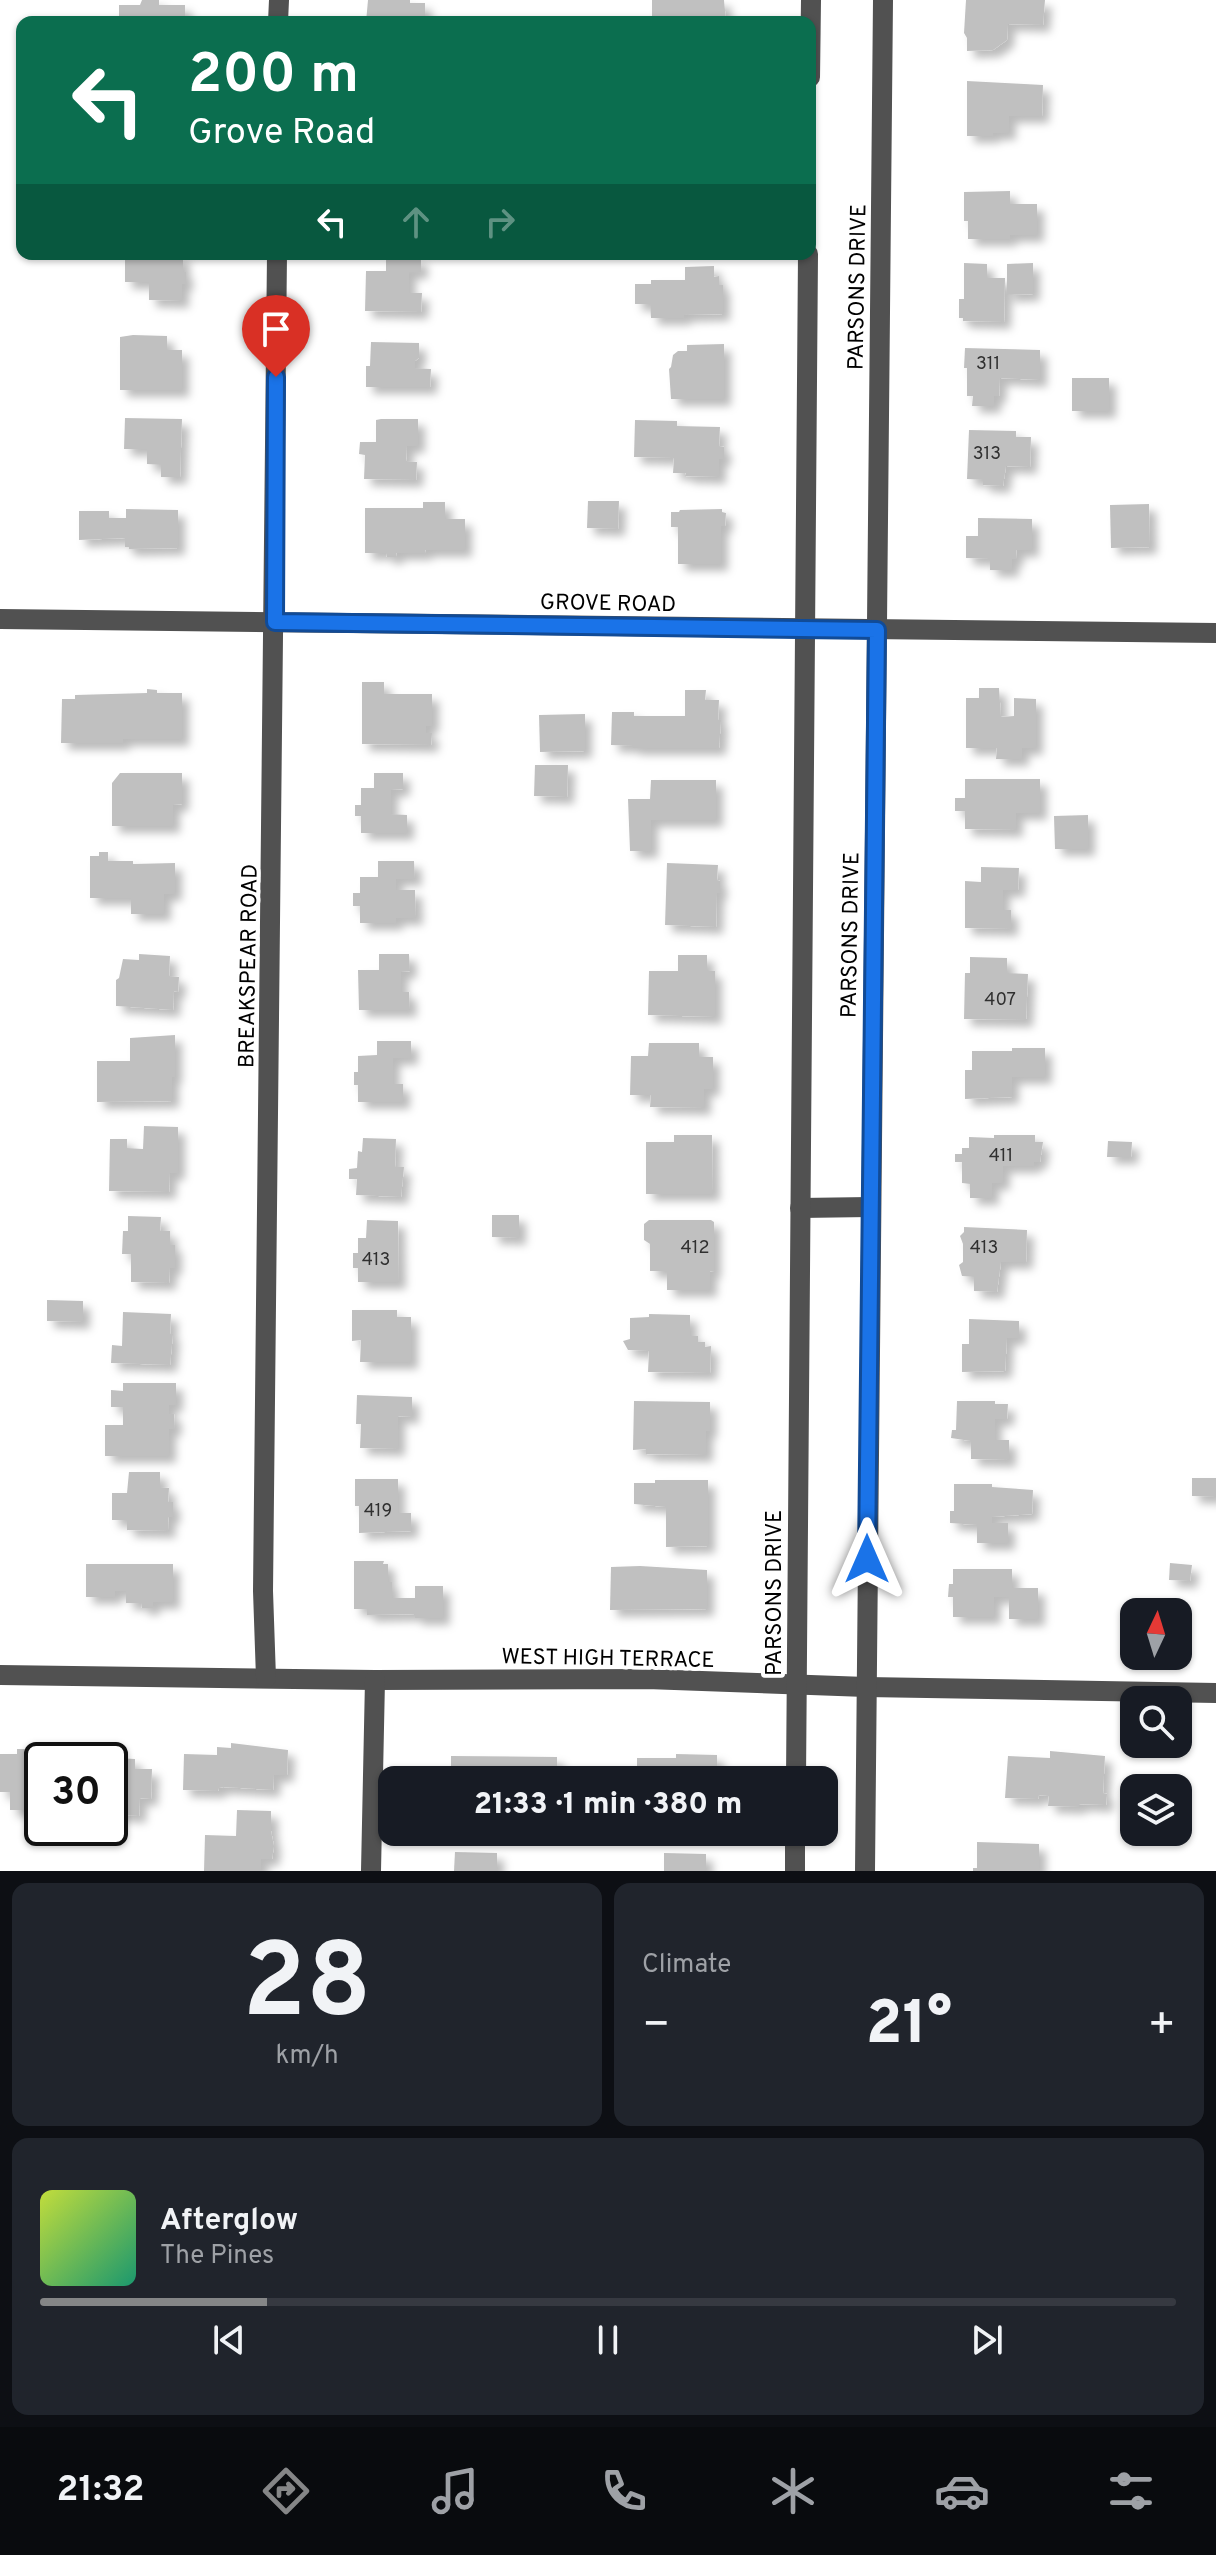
<!DOCTYPE html>
<meta charset="utf-8">
<style>
body{margin:0;font-family:Overpass,sans-serif;background:#20242c;color:#f1f3f6;height:100vh;display:flex;flex-direction:column;font-size:30px;white-space:nowrap}
*{box-sizing:border-box;margin:0}
p{font-size:26px;color:#9ea1a6}
.icon{flex:none;width:44px;height:44px;fill:none;stroke:currentColor;stroke-width:2;stroke-linecap:round;stroke-linejoin:round}
.map{position:relative;height:1871px;overflow:hidden}
.side{display:flex;flex-direction:column;gap:12px;padding:12px;background:#0d0f14;flex:1}
.side>*{flex:none}
.top-card{position:absolute;left:16px;top:16px;width:800px;height:244px;border-radius:16px;box-shadow:0 2px 6px #0004;background:#0b6e4f;color:#fff;overflow:hidden}
.needle{width:52px;rotate:4deg}
.tools{position:absolute;left:1120px;top:1598px;display:grid;gap:16px}
.tools a{display:grid;place-items:center;width:72px;height:72px;border-radius:16px;background:#171b24;box-shadow:0 2px 6px #0004;font-size:40px}
.speed{position:absolute;left:24px;top:1742px;display:flex;gap:16px;font-size:40px;font-weight:700;text-align:center}
.speed>*{display:grid;place-content:center;width:104px;height:104px;border-radius:50%;background:#171b24;box-shadow:0 2px 6px #0004;line-height:1}
.speed .limit{border:4px solid #111;border-radius:12px;background:#fff;color:#111}
.pin{position:absolute;display:grid;place-items:center;width:68px;height:68px;color:#fff;margin:-82px -34px;border-radius:50% 50% 50% 0;rotate:-45deg;box-shadow:0 0 8px #0007}
.pin .icon{rotate:45deg}
.me{position:absolute;width:88px;margin:-44px;rotate:0deg;stroke-linejoin:round;filter:drop-shadow(0 0 6px #0008)}
.turn{display:flex;align-items:center;gap:28px;height:168px;padding:0 40px;font-size:36px}
.turn .icon{width:104px;height:104px;stroke-width:2.5}
.turn b{display:block;font-size:56px;line-height:68px}
.lanes{display:flex;align-items:center;height:76px;padding:0 40px;background:#0003;justify-content:center;gap:40px;direction:ltr}
.lanes .off{opacity:.35}
.big{font-size:60px;font-weight:800;line-height:1.1}
.side .card{flex:1;display:flex;flex-direction:column;justify-content:center;gap:12px;min-width:0;padding:0 28px;border-radius:16px;background:#20242c}
.side .dial{align-items:center;gap:0}
.dial b{font-size:104px;line-height:1}
.song{display:flex;align-items:center;gap:24px}
.cover{width:96px;height:96px;border-radius:12px;background:linear-gradient(135deg,hsl(70 70% 55%),hsl(160 70% 35%))}
.played{height:8px;border-radius:4px;background:linear-gradient(90deg,#858687 20%,#363941 20%)}
.keys{display:flex;justify-content:space-around;direction:ltr}
.heat{display:flex;justify-content:space-between;align-items:center;font-size:44px;direction:ltr}
.side .tiles{flex:1;display:grid;gap:12px;grid-template-columns:1fr 1fr}
.card:last-child{grid-column:span 2}
.trip{position:absolute;left:378px;top:1766px;width:460px;height:80px;border-radius:16px;background:#171b24;box-shadow:0 2px 6px #0004;font-weight:800;line-height:80px;text-align:center}
.menu{display:flex;height:128px;justify-content:space-around;align-items:center;background:#090b0e;color:#9ea1a6}
.menu .icon{width:56px;height:56px}
.menu .on{color:#858687}
.menu b{font-size:36px;color:#f1f3f6}
.map>svg:first-child{display:block}
</style>
<div class="map">
<svg width="1216" height="1871" viewBox="0 0 1216 1871">
<defs>
<filter id="shadow"><feDropShadow dx="7" dy="7" stdDeviation="4" flood-color="#0004"/></filter>
</defs>
<rect width="100%" height="100%" fill="#fff"/>
<g fill="#c0c0c0" filter="url(#shadow)">
<path d="M142 0H159V5H185V22H119V5H140Z"/>
<path d="M368 0H410V3H425V22H366Z"/>
<path d="M652 0H724L726 22H652Z"/>
<path d="M966 0H1045L1043 25 1008 24 1007 40 993 50 967 51V38L964 33Z"/>
<path d="M967 81 1043 85 1042 116H1009V133H993V136H967Z"/>
<path d="M1010 191V204H1037V235H1010V239H968V221H964V192Z"/>
<path d="M125 254 183 255V272H186V284H182V301L149 300V282H125Z"/>
<path d="M386 258H421V272H409V293H422L421 312 365 311 366 271H386Z"/>
<path d="M964 263 987 264V278H1005L1004 322 963 321V318H959V299H964Z"/>
<path d="M1033 263V294L1007 295V264Z"/>
<path d="M714 266V277L719 276V285H723V314L684 315V318H651L650 304H635V284H651V280H685V267Z"/>
<path d="M133 335 167 336V350H182V390H120V337Z"/>
<path d="M371 342 419 343V358L415 361V368L431 369 430 387H366V366H370Z"/>
<path d="M724 344V399H671L669 369 671 367 673 355 678 351H687V345Z"/>
<path d="M965 348 1040 350V380L1000 378 999 396H994V406H972L973 396H967V368H964Z"/>
<rect x="1072" y="378" width="37" height="33"/>
<path d="M125 418 182 419 180 477H161V465L147 464V449H124Z"/>
<path d="M381 419H418V446H407L406 461 417 462 416 480 364 479 365 455 359 454 360 442H376V420Z"/>
<path d="M635 420 677 421V426L720 427 719 446 724 447V459H719V477L685 476 686 473H673L674 458 634 457Z"/>
<path d="M969 430 1016 431V437H1031L1030 467 1006 466 1003 486 983 485V480L967 479Z"/>
<path d="M588 501H619L618 529 587 528Z"/>
<path d="M423 502H445V519H465V550H425L426 553H396L397 557H387L386 553H365V508H423Z"/>
<path d="M1149 504 1150 547 1111 548 1110 505Z"/>
<path d="M126 509 178 510V548L129 549V547H125V538L79 540V511H109V518H126Z"/>
<path d="M722 509V512L726 513 725 526H721V564H678V527H671V512H679L680 510Z"/>
<path d="M978 518 1032 519V550H1016L1017 559H1012V570H990V559L966 558V536H978Z"/>
<path d="M362 682H384V694H432V726H426V733H432L431 745 362 744Z"/>
<path d="M979 688H999L1001 717 1014 716V698L1036 699V748H1022V759H996L997 748H966V698H979Z"/>
<path d="M147 689 157 690V693H182V739H123V743H61L62 699H75V695L147 693Z"/>
<path d="M685 690H706L705 700H719L718 720H721L719 748H633V746L611 745 612 712H634V716H685Z"/>
<path d="M585 714V751L540 752 539 715Z"/>
<path d="M535 765H568L567 797 534 796Z"/>
<path d="M120 773H182V804L173 805V826H112V783Z"/>
<path d="M374 773H403V789L391 790V814L407 815V833H361V816H355V805H361V788H374Z"/>
<path d="M965 779H1040V813H1016V830L965 829V811H955V798H965Z"/>
<path d="M651 780H716V820H651V851H630L628 799H650Z"/>
<path d="M1088 815V849H1055L1054 816Z"/>
<path d="M99 852H108V861H133V864L175 863V894H164V914H131V898H90V856H99Z"/>
<path d="M378 861H414L415 879H396V890H415L416 918H396V923H360V906H353V893H360V877H378Z"/>
<path d="M667 863 718 865 717 880 720 881V893H717L716 927 665 925Z"/>
<path d="M981 867 1019 868 1018 890H1003V910H1011V929L965 928V881L981 882Z"/>
<path d="M139 954 170 956 169 976 179 977 178 992 174 991 173 1010 116 1006V980L119 978 123 959 139 960Z"/>
<path d="M379 954H409L410 971 401 972V992H409L410 1010H359L358 970H379Z"/>
<path d="M678 955H707V971H715V1017L648 1015 649 971H678Z"/>
<path d="M970 957 1007 958V973L1028 974 1026 1020 964 1019 965 973H970Z"/>
<path d="M175 1035V1077H172V1101L97 1102V1061H130V1038Z"/>
<path d="M377 1041H411V1058H393V1084H403V1102H358V1085H354V1072H358V1056L377 1055Z"/>
<path d="M649 1043H699V1057H713V1089H704V1108L650 1107 651 1095H630L631 1056H648Z"/>
<path d="M1012 1048H1045V1077H1012V1097L965 1099V1070H972V1051H1012Z"/>
<path d="M144 1126 178 1127V1173H170L169 1192 109 1191 110 1139H127V1148L143 1149Z"/>
<path d="M674 1135H712L713 1194H646V1142H674Z"/>
<path d="M994 1135H1035V1142H1043L1040 1162H1034V1166H1003V1183H992V1198H970V1184L962 1183V1162H955V1154H962V1148H969V1137L994 1138Z"/>
<path d="M363 1138 396 1139 395 1167H404L401 1197 356 1195 357 1179H349V1169L357 1168 358 1151 362 1152Z"/>
<path d="M1108 1141 1132 1142 1131 1157H1107Z"/>
<path d="M492 1215H519V1238L492 1237Z"/>
<path d="M128 1216 161 1217 160 1231H170V1245H175V1268H170L169 1283 131 1282V1254H122L123 1231H128Z"/>
<path d="M367 1220 398 1221 399 1282H358V1268H353V1253H358V1238H366Z"/>
<path d="M649 1220H711L714 1222V1272L710 1271V1290H667V1271H650V1244L644 1240V1224Z"/>
<path d="M964 1227 1027 1230 1026 1262H1001L997 1292 974 1291V1277L962 1276 959 1265 963 1262V1244L960 1236 964 1232Z"/>
<path d="M47 1300 83 1301V1322L47 1321Z"/>
<path d="M352 1310H397V1317H411V1362H360L361 1340 352 1341Z"/>
<path d="M123 1312 171 1314 170 1334H173L170 1365 111 1363 112 1345 122 1346Z"/>
<path d="M649 1314 690 1315V1336H698V1342H705V1347L711 1346 710 1373 648 1372 649 1351 628 1350 623 1341 630 1339V1318L649 1317Z"/>
<path d="M969 1319 1019 1321V1338H1007L1005 1371 962 1372V1344H969Z"/>
<path d="M123 1383H176V1405H169V1414H174L175 1429H169V1456H105V1425H123V1407H111V1390L123 1391Z"/>
<path d="M357 1395 412 1397V1417L398 1416V1449L360 1448 361 1424H356Z"/>
<path d="M634 1401 710 1402V1431H706V1455L646 1454V1449L633 1450Z"/>
<path d="M957 1401H995V1404H1008L1007 1419H995V1440H1009V1460L971 1459V1441L951 1438 952 1430H956Z"/>
<path d="M129 1472H160V1487L169 1488 168 1502H173V1517H168L169 1531 127 1530V1520H112V1493H127Z"/>
<path d="M1192 1478H1216V1497L1192 1496Z"/>
<path d="M355 1479H398V1513H411V1531L359 1533V1506H355Z"/>
<path d="M655 1480H708V1546L666 1547V1507L634 1504V1483H655Z"/>
<path d="M954 1484H992V1487L1033 1490 1032 1514 992 1517V1523H1008V1543H977V1525L950 1523V1511H954Z"/>
<path d="M354 1561H384L383 1564H388V1582H392V1598H415V1586H443V1618H415V1614L367 1615V1609H354Z"/>
<path d="M1170 1563 1192 1565 1190 1581 1169 1580Z"/>
<path d="M86 1564H173V1602H153V1608H142L141 1603H126V1591H115V1597H86Z"/>
<path d="M640 1566 707 1570V1609L610 1610 611 1567Z"/>
<path d="M953 1569H1012V1588H1038V1619H1009V1597H994V1617H953V1597H948L949 1584H953Z"/>
<path d="M231 1743 288 1750 287 1775H274L273 1790 223 1787 219 1788 218 1791 183 1790 184 1754 217 1755V1747L231 1748Z"/>
<path d="M17 1749H29V1755H43L42 1792H27V1810H10V1792H0V1754H17Z"/>
<path d="M1050 1751 1105 1756 1103 1793 1107 1794 1106 1805 1079 1804V1807L1048 1806 1049 1796 1039 1795 1038 1799 1005 1798 1008 1756 1050 1758Z"/>
<path d="M108 1752H117V1758L135 1759V1769H152L151 1799 140 1798 139 1816 110 1814Z"/>
<path d="M676 1754 717 1755V1780H637V1758H676Z"/>
<path d="M451 1756 557 1757V1780H451Z"/>
<path d="M237 1810 271 1811V1831L274 1846 272 1859H261V1871H204L205 1835 236 1836Z"/>
<path d="M977 1842 1039 1844V1871H973V1868H977Z"/>
<path d="M455 1852 497 1853V1871H454Z"/>
<path d="M664 1853 706 1854V1871H664Z"/>
</g>
<g fill="none" stroke-linecap="round" stroke-linejoin="round">
<g stroke="#515151" stroke-width="20">
<path d="M278 22 279 0"/>
<path d="M810 77 811 0"/>
<path d="M0 619 1216 633"/>
<path d="M800 1208 870 1207"/>
<path d="M0 1675 375 1680 647 1679 866 1687 1216 1693"/>
<path d="M266 1678 263 1591 277 254"/>
<path d="M796 1780 808 254"/>
<path d="M371 1871 375 1680"/>
<path d="M795 1871V1832"/>
<path d="M865 1871 883 0"/>
</g>
</g>
<g fill="none" stroke-linecap="round" stroke-linejoin="round">
<g stroke="#114b97" stroke-width="20">
<path id="route" d="M276 377 275 622 877 630 867 1559"/>
</g>
<use href="#route" stroke="#1a73e8" stroke-width="14"/>
</g>
<g text-anchor="middle" stroke-width="8" stroke-linejoin="round" paint-order="stroke">
<g font-size="18" fill="#303030">
<text x="988" y="369">311</text>
<text x="987" y="459">313</text>
<text x="1000" y="1005">407</text>
<text x="1001" y="1161">411</text>
<text x="695" y="1253">412</text>
<text x="984" y="1253">413</text>
<text x="376" y="1265">413</text>
<text x="378" y="1516">419</text>
</g>
<g font-size="22" fill="#000" stroke="#fff">
<text transform="translate(856 287) rotate(-89)" y="8">PARSONS DRIVE</text>
<text transform="translate(608 602) rotate(1)" y="8">GROVE ROAD</text>
<text transform="translate(849 935) rotate(-89)" y="8">PARSONS DRIVE</text>
<text transform="translate(247 966) rotate(-89)" y="8">BREAKSPEAR ROAD</text>
<text transform="translate(773 1593) rotate(-90)" y="8">PARSONS DRIVE</text>
<text transform="translate(608 1657) rotate(1)" y="8">WEST HIGH TERRACE</text>
</g>
</g>
</svg>
<div class="tools">
<a><svg class="needle" viewBox="-14 -14 28 28"><path d="M0-13l5 13h-10z" fill="#e53935"/><path d="M0 13l5-13h-10z" fill="#9ea1a6"/></svg></a>
<a><svg class="icon" aria-label="search" viewBox="0 0 24 24"><circle cx="10" cy="10" r="6"/><path d="M15 15l6 6"/></svg></a>
<a><svg class="icon" aria-label="layers" viewBox="0 0 24 24"><path d="M12 4l9 5-9 5-9-5zM3 14l9 5 9-5"/></svg></a>
</div>
<div class="speed"><div class="limit">30</div></div>
<div class="pin" style="left:276px;top:377px;background:#d93025"><svg class="icon" aria-label="arrive" viewBox="0 0 24 24"><path d="M6 21V4h12l-3 4 3 4H6"/></svg></div>
<svg class="me" style="left:867px;top:1559px" viewBox="-20 -20 40 40"><path d="M0-17L14 15 0 8-14 15z" fill="#1a73e8" stroke="#fff" stroke-width="4"/></svg>
<div class="trip">21:33 · 1 min · 380 m</div>
<div class="top-card">
<div class="turn"><svg class="icon" aria-label="left" viewBox="0 0 24 24"><path d="M17 20v-9H6M10 6l-5 5 5 5"/></svg><div><b>200 m</b>Grove Road</div></div>
<div class="lanes"><svg class="icon" aria-label="left" viewBox="0 0 24 24"><path d="M17 20v-9H6M10 6l-5 5 5 5"/></svg><svg class="icon off" aria-label="ahead" viewBox="0 0 24 24"><path d="M12 20V5M6 11l6-6 6 6"/></svg><svg class="icon off" aria-label="right" viewBox="0 0 24 24"><path d="M7 20v-9h11M14 6l5 5-5 5"/></svg></div>
</div>
</div>
<section class="side">
<div class="tiles">
<div class="card dial"><b>28</b><p>km/h</p></div>
<div class="card"><p>Climate</p>
<div class="heat"><a>−</a><b class="big">21°</b><a>+</a></div>
</div>
<div class="card">
<div class="song"><i class="cover"></i><div><b>Afterglow</b><p>The Pines</p></div></div>
<div class="played"></div>
<div class="keys"><svg class="icon" aria-label="previous" viewBox="0 0 24 24"><path d="M18 5L8 12l10 7zM5 5v14"/></svg><svg class="icon" aria-label="pause" viewBox="0 0 24 24"><path d="M8 5v14M16 5v14"/></svg><svg class="icon" aria-label="next" viewBox="0 0 24 24"><path d="M6 5l10 7-10 7zM19 5v14"/></svg></div>
</div>
</div>
</section>
<nav class="menu">
<b>21:32</b>
<svg class="icon on" aria-label="directions" viewBox="0 0 24 24"><path d="M12 3l9 9-9 9-9-9zM9 14v-3h6M13 9l2 2-2 2"/></svg>
<svg class="icon" aria-label="music" viewBox="0 0 24 24"><path d="M9 18V5l10-2v13"/><circle cx="6" cy="18" r="3"/><circle cx="16" cy="16" r="3"/></svg>
<svg class="icon" aria-label="phone" viewBox="0 0 24 24"><path d="M5 4h4l2 5-3 2q2 4 5 5l2-3 5 2v4C11 20 4 13 5 4z"/></svg>
<svg class="icon" aria-label="climate" viewBox="0 0 24 24"><path d="M12 3v18M4 7l16 10M4 17L20 7"/></svg>
<svg class="icon" aria-label="car" viewBox="0 0 24 24"><path d="M5 17H2v-5l4-1 3-4h7l3 4 3 1v5h-3M9 17h6M6 11h13"/><circle cx="7" cy="17" r="2"/><circle cx="17" cy="17" r="2"/></svg>
<svg class="icon" aria-label="filters" viewBox="0 0 24 24"><path d="M4 7h16M4 17h16"/><circle cx="9" cy="7" r="2"/><circle cx="15" cy="17" r="2"/></svg>
</nav>
